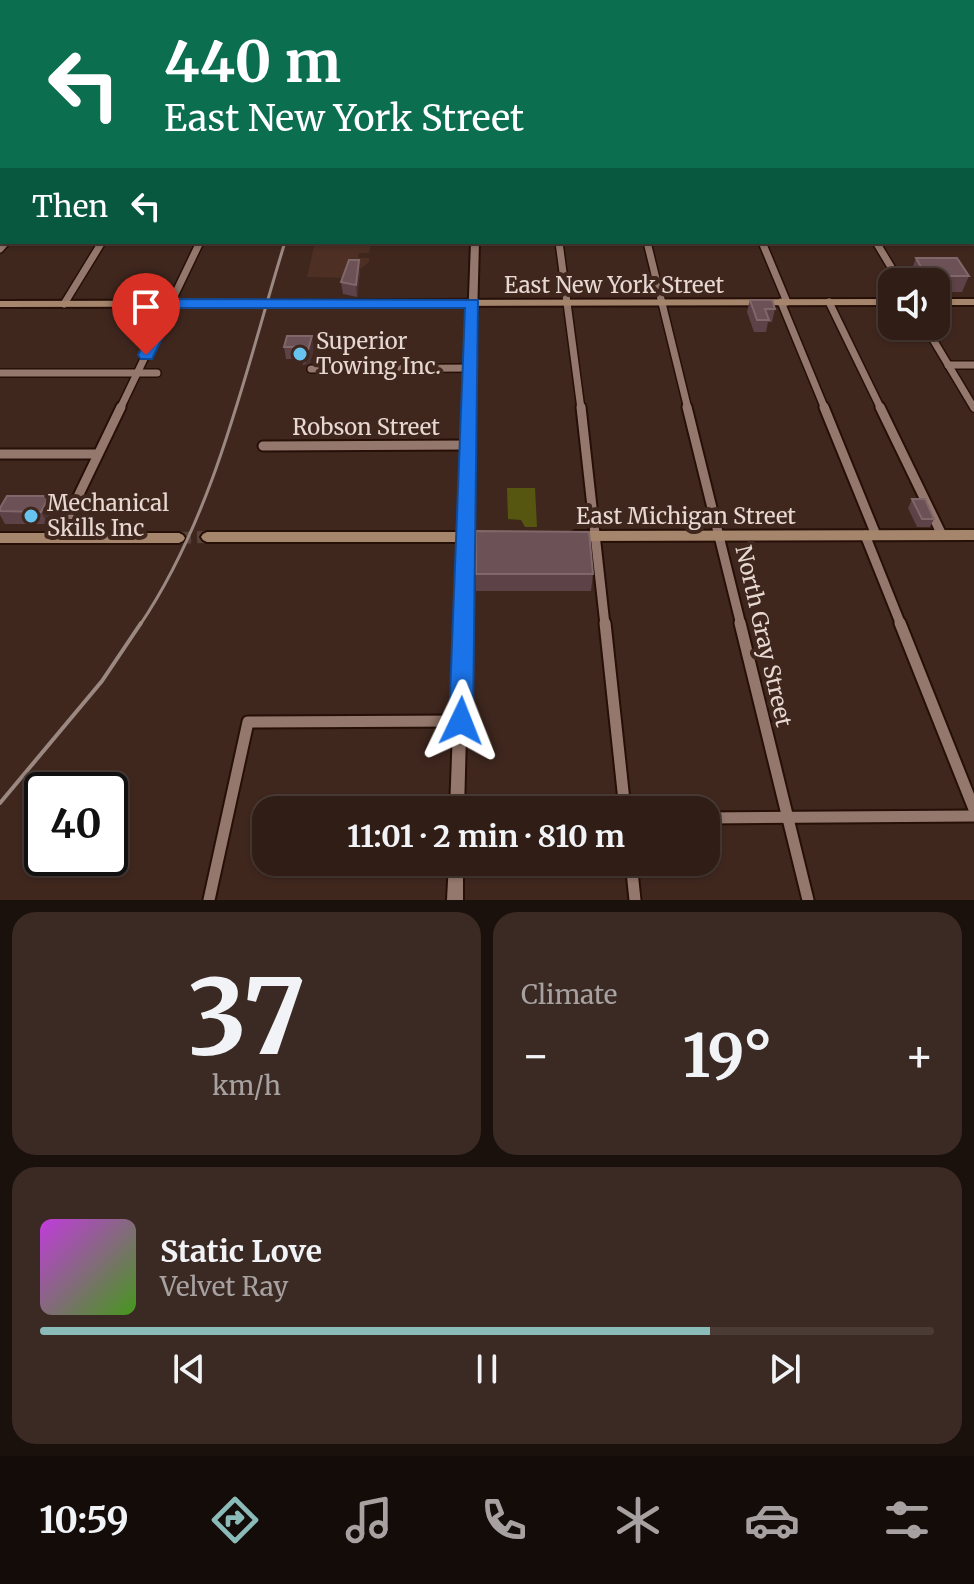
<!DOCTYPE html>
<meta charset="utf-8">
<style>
body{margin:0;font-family:Merriweather,serif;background:#3b2a23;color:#f1f3f6;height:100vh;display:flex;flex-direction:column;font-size:30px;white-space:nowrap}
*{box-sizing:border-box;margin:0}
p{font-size:26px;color:#a7a2a1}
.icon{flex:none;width:44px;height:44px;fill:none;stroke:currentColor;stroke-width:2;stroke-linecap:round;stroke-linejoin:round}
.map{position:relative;height:900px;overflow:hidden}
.details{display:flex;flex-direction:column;gap:12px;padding:12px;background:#1a100c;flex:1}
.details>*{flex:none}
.top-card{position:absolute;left:0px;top:0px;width:974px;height:244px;box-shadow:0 2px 6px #0004,0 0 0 2px #4a3b35;background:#0b6e4f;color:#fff;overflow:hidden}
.buttons{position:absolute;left:878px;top:268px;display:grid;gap:16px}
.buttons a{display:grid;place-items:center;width:72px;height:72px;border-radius:16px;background:#2f1d16;box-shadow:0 2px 6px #0004,0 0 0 2px #4a3b35;font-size:40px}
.speed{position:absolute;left:24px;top:772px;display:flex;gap:16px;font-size:40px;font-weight:700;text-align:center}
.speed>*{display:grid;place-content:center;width:104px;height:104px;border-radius:50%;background:#2f1d16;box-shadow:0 2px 6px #0004,0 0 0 2px #4a3b35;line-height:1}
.speed .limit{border:4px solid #111;border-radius:12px;background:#fff;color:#111}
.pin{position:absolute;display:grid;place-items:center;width:68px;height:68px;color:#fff;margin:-82px -34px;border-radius:50% 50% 50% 0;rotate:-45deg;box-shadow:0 0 8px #0007}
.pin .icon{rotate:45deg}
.me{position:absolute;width:88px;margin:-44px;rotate:2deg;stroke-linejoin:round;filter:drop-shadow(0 0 6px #0008)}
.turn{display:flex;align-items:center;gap:28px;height:168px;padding:0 32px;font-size:36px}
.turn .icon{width:104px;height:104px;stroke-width:2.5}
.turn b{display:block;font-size:56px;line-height:68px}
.then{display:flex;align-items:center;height:76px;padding:0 32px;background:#0003;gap:16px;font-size:30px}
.big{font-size:60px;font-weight:700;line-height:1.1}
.details .card{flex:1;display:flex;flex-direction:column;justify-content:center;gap:12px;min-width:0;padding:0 28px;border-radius:24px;background:#3b2a23}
.details .dial{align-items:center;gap:0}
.dial b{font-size:104px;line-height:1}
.song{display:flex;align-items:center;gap:24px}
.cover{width:96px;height:96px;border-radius:12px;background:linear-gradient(135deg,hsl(290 70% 55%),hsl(100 70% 35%))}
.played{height:8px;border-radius:4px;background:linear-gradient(90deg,#8bbbb9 75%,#4a3b35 75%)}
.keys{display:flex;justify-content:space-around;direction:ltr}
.heat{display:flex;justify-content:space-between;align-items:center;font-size:44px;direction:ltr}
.details .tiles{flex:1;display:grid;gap:12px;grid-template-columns:1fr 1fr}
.card:last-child{grid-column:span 2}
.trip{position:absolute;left:252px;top:796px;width:468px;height:80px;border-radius:24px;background:#2f1d16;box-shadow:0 2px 6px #0004,0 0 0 2px #4a3b35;font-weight:700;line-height:80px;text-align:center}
.tab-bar{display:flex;height:128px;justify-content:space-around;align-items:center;background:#130c09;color:#a7a2a1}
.tab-bar .icon{width:56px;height:56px}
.tab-bar .on{color:#8bbbb9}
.tab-bar b{font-size:36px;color:#f1f3f6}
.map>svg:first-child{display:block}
</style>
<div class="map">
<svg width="974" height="900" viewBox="0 0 974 900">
<rect width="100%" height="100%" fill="#3f271e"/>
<path fill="#4d2f24" d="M315 242H371L369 253H359L358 258H369V262L349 278 307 277Z"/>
<path fill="#565610" d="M507 488H535L537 527H525L521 520 508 519Z"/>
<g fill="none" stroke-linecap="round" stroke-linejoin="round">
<path stroke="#584239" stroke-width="12" stroke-dasharray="12 6" stroke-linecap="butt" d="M179 538 207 537"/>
<g stroke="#250f07" stroke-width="6">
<g id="minor-far3">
<path d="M931 0 934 2"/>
<path d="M171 2 178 0"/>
</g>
</g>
<g stroke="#250f07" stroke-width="10">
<g id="minor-far2">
<path d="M559 242 581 409"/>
<path d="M647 242 688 409"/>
<path d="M762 242 787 302"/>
<path d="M876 242 900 282"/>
<path d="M0 249 6 242"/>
<path d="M781 302 825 409"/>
<path d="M829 302 881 409"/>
<path d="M64 304 102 242"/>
<path d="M925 326 974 408"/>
<path d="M948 365H974"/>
<path d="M311 369 471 368"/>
<path d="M0 373H157"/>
<path d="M120 409 200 242"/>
</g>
</g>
<g stroke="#250f07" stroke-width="13">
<g id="minor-far1">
<path d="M581 407 605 625"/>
<path d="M687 407 741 625"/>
<path d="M824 407 876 535"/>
<path d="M880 407 942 535"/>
<path d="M263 446 469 445"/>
<path d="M0 454H98"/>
<path d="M865 535 901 625"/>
<path d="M58 538 121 407"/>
</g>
</g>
<g stroke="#250f07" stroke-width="15">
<g id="minor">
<path d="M605 623 625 810"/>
<path d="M740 623 808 900"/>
<path d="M900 623 974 809"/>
<path d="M706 818 974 816"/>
<path d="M631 862 635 900"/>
<path d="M209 900 248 722 461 721"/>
</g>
</g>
<g stroke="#250f07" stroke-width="4">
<g id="tertiary">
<rect x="0" y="38" width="2" height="4"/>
<path d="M471 242H479L464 810H450Z"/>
<path d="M449 862H463V900H447Z"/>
</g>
</g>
<g stroke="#250f07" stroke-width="4">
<g id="secondary">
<path d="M110 0H116L114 2H108Z"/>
<path d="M821 0H827L829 2H823Z"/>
<path d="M2 110V115L0 116V111Z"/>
<path d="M892 299V305L0 307V301Z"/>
<rect x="936" y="299" width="38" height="6"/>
<path d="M974 530V540L575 541 571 539 569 536 571 533 575 531Z"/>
<path d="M207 532H490L494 534 496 537 494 540 490 542H207L203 540 201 537 203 534Z"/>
<path d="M0 533H179L183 535 185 538 183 541 179 543H0Z"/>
</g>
</g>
<g stroke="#250f07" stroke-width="4">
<g id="primary">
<rect x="972" y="128" width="2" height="4"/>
<rect x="0" y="153" width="2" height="4"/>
</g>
</g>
<use href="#minor-far3" stroke="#95786d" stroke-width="4"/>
<use href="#minor-far2" stroke="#95786d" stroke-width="7"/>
<use href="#minor-far1" stroke="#95786d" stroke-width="9"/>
<use href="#minor" stroke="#95786d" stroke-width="11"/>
<use href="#tertiary" fill="#95786d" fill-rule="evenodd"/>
<use href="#secondary" fill="#a5856b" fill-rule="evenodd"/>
<use href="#primary" fill="#b59169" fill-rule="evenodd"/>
<path stroke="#9b8880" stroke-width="3" d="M140 625C216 512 245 371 285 242"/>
<path stroke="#9b8880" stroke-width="4" d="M0 803 102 681 141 623"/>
</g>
<g fill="#5d4247">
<path d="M973 98H974V119L972 117Z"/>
<path d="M972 171 974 173V196H972Z"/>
<path d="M916 258 969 276 962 292H936V282H914L910 274Z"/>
<path d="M360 272 357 297 343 294 341 282Z"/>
<path d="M750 300 775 309 772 322H768L766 332H754L747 312Z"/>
<path d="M287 336 314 348 310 363 303 365 302 359H286L284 347Z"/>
<path d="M49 496 56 509 48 524H5L0 515V511Z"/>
<path d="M912 499 934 519 930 527H917L908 508Z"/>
<path d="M476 531 593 574 591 591H476Z"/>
</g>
<g fill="#4b3131">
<path d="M359 260 360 272 357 297 356 285Z"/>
<path d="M312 336 314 348 310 363 306 365 304 352Z"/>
<path d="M49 496 56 509 48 524 41 512Z"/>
</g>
<g fill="#6c5256" stroke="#80676a" stroke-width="2">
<path d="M972 171 974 173V182H972Z"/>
<path d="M916 258H957L969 276H926Z"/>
<path d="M349 260H359L356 285 341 282Z"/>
<path d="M750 300H772L775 309H765L769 320H757Z"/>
<path d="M287 336H312L308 350 300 352 302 347H284Z"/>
<path d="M7 496H49L41 512 0 511V508Z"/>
<path d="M912 499H925L934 519H922Z"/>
<path d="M476 531 589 532 593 574H476Z"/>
</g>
<path fill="#1a73e8" stroke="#114b97" stroke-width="2" d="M171 299 478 300 473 721 469 729 461 732 452 729 449 721 465 308H177L152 359H141L138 355 164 303Z"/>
<g fill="#66c4ef" stroke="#3f271e" stroke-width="3">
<circle cx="300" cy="354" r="8"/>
<circle cx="31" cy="516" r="8"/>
</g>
<g text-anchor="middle" stroke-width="8" stroke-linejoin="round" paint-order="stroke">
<g font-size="22" fill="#e8d8d2" stroke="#3f271e">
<text x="614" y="293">East New York Street</text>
<text x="366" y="435">Robson Street</text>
<text x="686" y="524">East Michigan Street</text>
<text transform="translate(764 636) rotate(77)" y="8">North Gray Street</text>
</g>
<g font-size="22" fill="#e8d8d2" stroke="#3f271e" text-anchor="start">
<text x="316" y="349">Superior<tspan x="316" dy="25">Towing Inc.</tspan></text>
<text x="47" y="511">Mechanical<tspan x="47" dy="25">Skills Inc</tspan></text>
</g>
</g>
</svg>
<div class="buttons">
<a><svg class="icon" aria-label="sound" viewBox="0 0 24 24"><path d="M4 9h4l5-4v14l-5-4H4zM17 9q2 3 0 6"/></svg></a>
</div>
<div class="speed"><div class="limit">40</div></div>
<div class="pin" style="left:146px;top:355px;background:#d93025"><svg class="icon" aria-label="arrive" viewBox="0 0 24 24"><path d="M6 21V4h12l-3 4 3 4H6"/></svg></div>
<svg class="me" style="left:461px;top:721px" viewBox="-20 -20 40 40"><path d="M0-17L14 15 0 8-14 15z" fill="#1a73e8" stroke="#fff" stroke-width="4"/></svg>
<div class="trip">11:01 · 2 min · 810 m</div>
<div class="top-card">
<div class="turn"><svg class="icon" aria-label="left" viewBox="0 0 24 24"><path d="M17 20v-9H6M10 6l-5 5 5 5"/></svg><div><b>440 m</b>East New York Street</div></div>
<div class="then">Then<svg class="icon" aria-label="left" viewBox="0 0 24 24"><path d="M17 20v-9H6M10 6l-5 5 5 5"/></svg></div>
</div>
</div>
<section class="details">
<div class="tiles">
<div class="card dial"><b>37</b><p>km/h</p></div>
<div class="card"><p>Climate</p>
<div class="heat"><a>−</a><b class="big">19°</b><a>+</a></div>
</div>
<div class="card">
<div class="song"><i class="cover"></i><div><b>Static Love</b><p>Velvet Ray</p></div></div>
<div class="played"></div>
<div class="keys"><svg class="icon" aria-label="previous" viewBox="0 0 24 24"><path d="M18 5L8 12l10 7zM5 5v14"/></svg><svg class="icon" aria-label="pause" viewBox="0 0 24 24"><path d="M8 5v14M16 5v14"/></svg><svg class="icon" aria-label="next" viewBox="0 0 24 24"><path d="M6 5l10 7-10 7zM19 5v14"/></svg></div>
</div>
</div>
</section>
<nav class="tab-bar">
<b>10:59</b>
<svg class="icon on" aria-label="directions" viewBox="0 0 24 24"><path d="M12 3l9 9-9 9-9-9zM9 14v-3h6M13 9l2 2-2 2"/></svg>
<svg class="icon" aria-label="music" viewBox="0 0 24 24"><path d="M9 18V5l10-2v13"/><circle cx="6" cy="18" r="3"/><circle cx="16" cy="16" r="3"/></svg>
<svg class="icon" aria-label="phone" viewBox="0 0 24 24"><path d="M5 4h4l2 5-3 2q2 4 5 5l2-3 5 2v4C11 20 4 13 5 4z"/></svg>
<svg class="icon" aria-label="climate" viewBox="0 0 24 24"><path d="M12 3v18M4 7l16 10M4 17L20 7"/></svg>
<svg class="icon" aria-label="car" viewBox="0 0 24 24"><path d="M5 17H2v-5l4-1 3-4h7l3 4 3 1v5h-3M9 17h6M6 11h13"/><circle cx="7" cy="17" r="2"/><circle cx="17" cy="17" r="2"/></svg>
<svg class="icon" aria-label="filters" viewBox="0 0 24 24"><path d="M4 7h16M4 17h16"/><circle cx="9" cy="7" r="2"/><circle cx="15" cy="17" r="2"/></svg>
</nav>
